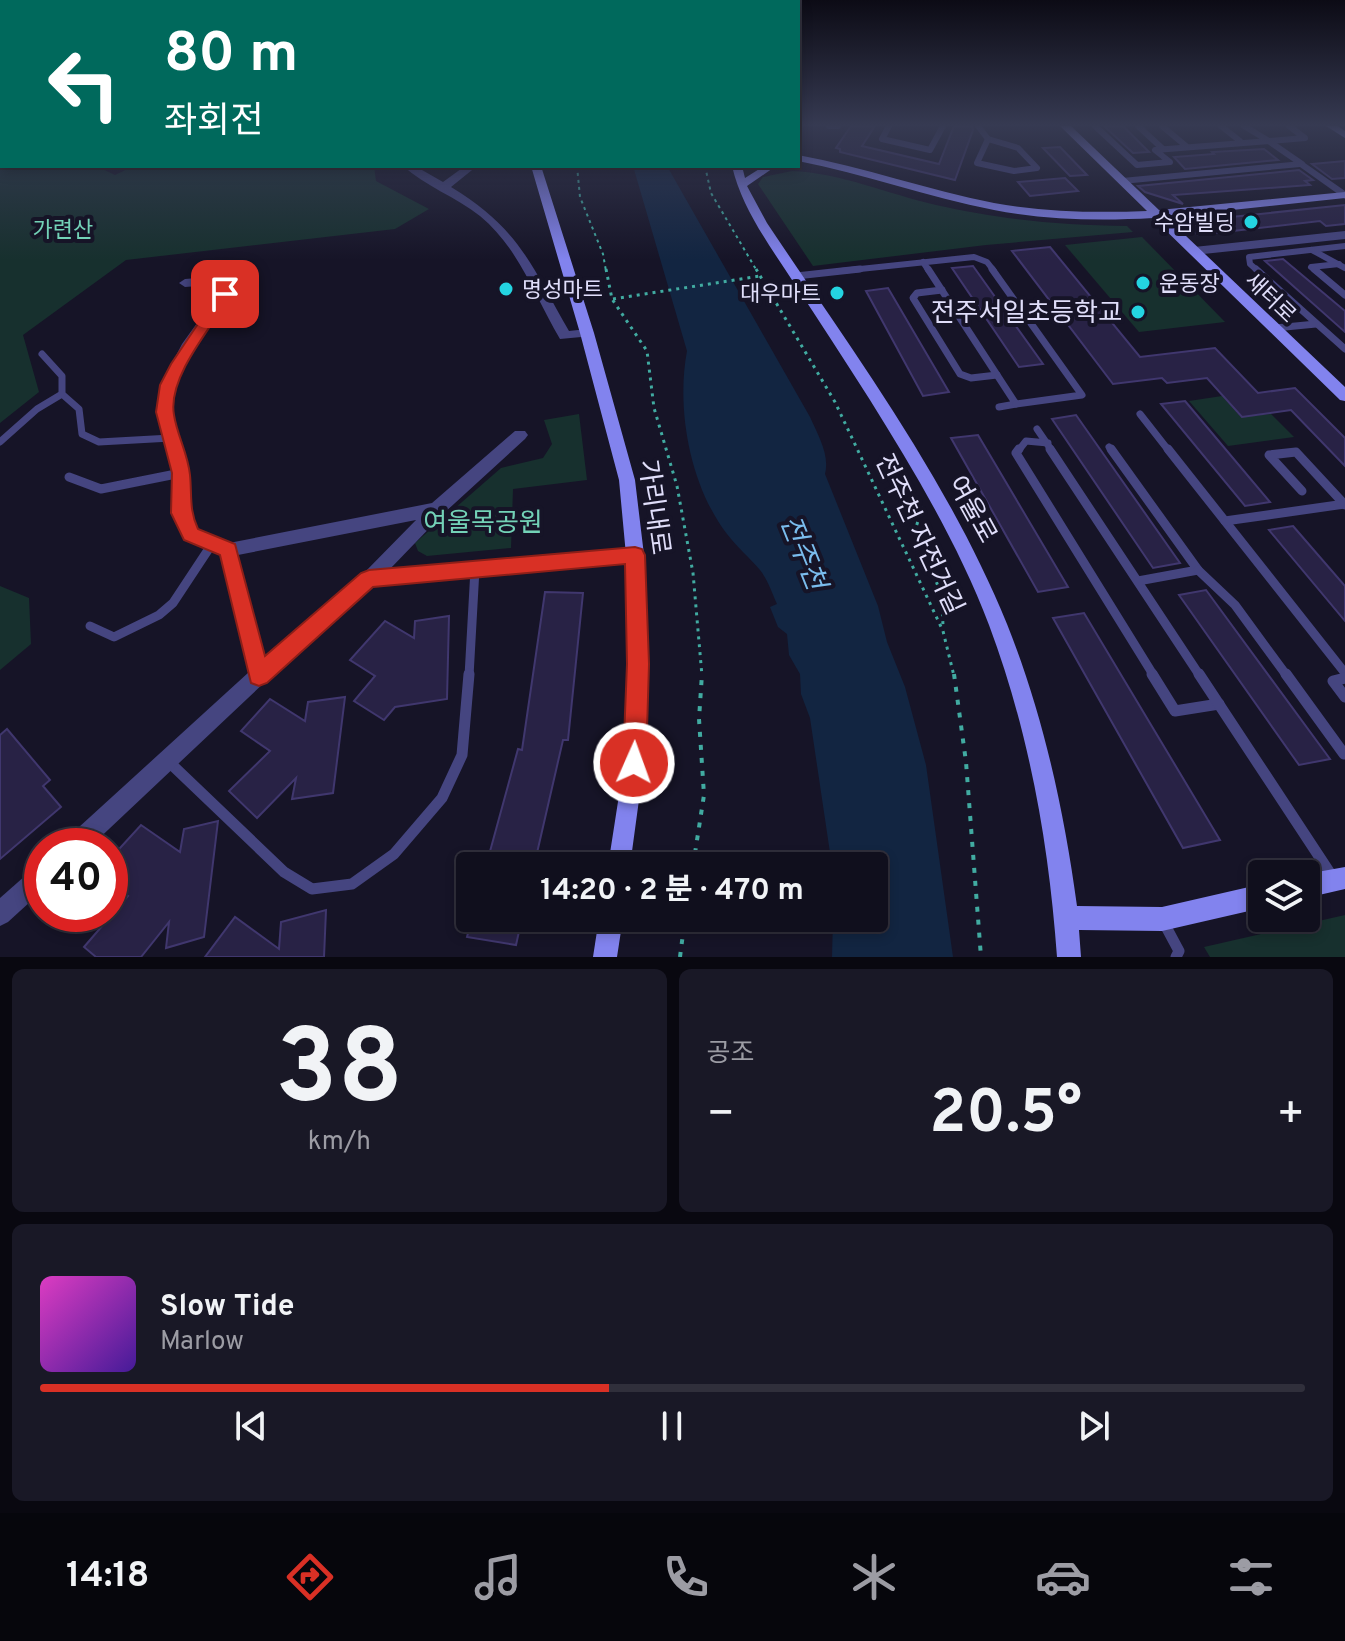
<!DOCTYPE html>
<html lang="ko">
<meta charset="utf-8">
<style>
body{margin:0;font-family:Overpass,"Noto Sans KR",sans-serif;background:#191826;color:#f1f3f6;height:100vh;display:flex;flex-direction:column;font-size:30px;white-space:nowrap}
*{box-sizing:border-box;margin:0}
p{font-size:26px;color:#9c9ca4}
.icon{flex:none;width:44px;height:44px;fill:none;stroke:currentColor;stroke-width:2;stroke-linecap:round;stroke-linejoin:round}
.map{position:relative;height:957px;overflow:hidden}
.side{display:flex;flex-direction:column;gap:12px;padding:12px;background:#090810;flex:1}
.side>*{flex:none}
.hud{position:absolute;left:0px;top:0px;width:800px;height:168px;box-shadow:0 4px 12px #0003,0 0 0 2px #302f3b;background:#00695c;color:#fff;overflow:hidden}
.controls{position:absolute;left:1248px;top:860px;display:grid;gap:16px}
.controls a{display:grid;place-items:center;width:72px;height:72px;border-radius:8px;background:#100f1d;box-shadow:0 4px 12px #0003,0 0 0 2px #302f3b;font-size:40px}
.speed{position:absolute;left:24px;top:828px;display:flex;gap:16px;font-size:40px;font-weight:700;text-align:center}
.speed>*{display:grid;place-content:center;width:104px;height:104px;border-radius:50%;background:#100f1d;box-shadow:0 4px 12px #0003,0 0 0 2px #302f3b;line-height:1}
.speed .limit{border:12px solid #d22;background:#fff;color:#111}
.pin{position:absolute;display:grid;place-items:center;width:68px;height:68px;color:#fff;margin:-34px;border-radius:16px;box-shadow:0 4px 12px #0006}
.me{position:absolute;width:88px;margin:-44px;rotate:2deg;stroke-linejoin:round;filter:drop-shadow(0 0 6px #0008)}
.turn{display:flex;align-items:center;gap:28px;height:168px;padding:0 32px;font-size:36px}
.turn .icon{width:104px;height:104px;stroke-width:2.5}
.turn b{display:block;font-size:56px;line-height:68px}
.big{font-size:60px;font-weight:700;line-height:1.1}
.side .tile{flex:1;display:flex;flex-direction:column;justify-content:center;gap:12px;min-width:0;padding:0 28px;border-radius:12px;background:#191826}
.side .dial{align-items:center;gap:0}
.dial b{font-size:104px;line-height:1}
.song{display:flex;align-items:center;gap:24px}
.cover{width:96px;height:96px;border-radius:12px;background:linear-gradient(135deg,hsl(310 70% 55%),hsl(260 70% 35%))}
.played{height:8px;border-radius:4px;background:linear-gradient(90deg,#d93025 45%,#302f3b 45%)}
.keys{display:flex;justify-content:space-around;direction:ltr}
.heat{display:flex;justify-content:space-between;align-items:center;font-size:44px;direction:ltr}
.side .tiles{flex:1;display:grid;gap:12px;grid-template-columns:1fr 1fr}
.tile:last-child{grid-column:span 2}
.trip{position:absolute;left:456px;top:852px;width:432px;height:80px;border-radius:8px;background:#100f1d;box-shadow:0 4px 12px #0003,0 0 0 2px #302f3b;font-weight:700;line-height:80px;text-align:center}
.tab-bar{display:flex;height:128px;justify-content:space-around;align-items:center;background:#06060c;color:#9c9ca4}
.tab-bar .icon{width:56px;height:56px}
.tab-bar .selected{color:#d93025}
.tab-bar b{font-size:36px;color:#f1f3f6}
.map>svg:first-child{display:block}
</style>
<div class="map">
<svg width="1345" height="957" viewBox="0 0 1345 957">
<rect width="100%" height="100%" fill="#161427"/>
<g fill="#17302e">
<path d="M0 126 2 166H96L115 175 134 166H374L376 181 429 209 395 229 126 260 23 335 39 392 0 423Z"/>
<path d="M792 171C841 173 888 194 936 205 1003 220 1058 225 1127 226L1133 232 986 245 813 266 758 184 763 177Z"/>
<path d="M1142 237 1225 322 1139 332 1065 245Z"/>
<path d="M1222 396 1241 417 1271 414 1294 437 1228 446 1189 401Z"/>
<path d="M579 414 587 480 513 489 511 548 427 556 418 551 415 543 501 468 543 458 552 444 544 420Z"/>
<path d="M0 586 29 598 31 644 0 670Z"/>
<path d="M1345 915V957H1210L1204 947Z"/>
</g>
<path fill="#122541" d="M633 166H667L810 417C818 435 830 455 825 474L878 606 887 642 905 687 926 765 953 957H832L833 918H874V866H832L810 718 801 694 800 674 789 655 787 634 778 627 770 607 777 604C772 593 768 580 760 570 750 558 737 547 727 534 690 486 676 409 687 351Z"/>
<g fill="#282245" stroke="#40376e" stroke-width="2">
<path d="M851 126H875L862 146 939 164 954 126H972L973 130 955 180 840 152V149L836 148Z"/>
<path d="M1104 126H1123L1149 152 1133 153Z"/>
<path d="M1060 147 1087 175 1070 176 1043 148Z"/>
<path d="M1264 149 1278 160 1185 169 1174 157 1214 154 1212 152Z"/>
<path d="M1345 161V178L1332 179 1312 164Z"/>
<path d="M1299 170 1313 180 1305 181 1310 185 1173 195 1183 204 1145 192 1138 186Z"/>
<path d="M1065 178 1078 191 1030 196 1018 182Z"/>
<path d="M1345 205V224L1326 226 1320 221 1198 235 1183 222Z"/>
<path d="M1050 247 1140 357 1215 348 1258 393 1295 388 1345 438V466L1291 410 1242 417 1207 378 1167 383 1162 378 1113 384 1012 251Z"/>
<path d="M1283 259 1345 311V332L1265 261Z"/>
<path d="M973 266 1043 364 1019 367 952 268Z"/>
<path d="M888 288 949 392 923 396 866 291Z"/>
<path d="M1185 401 1270 502 1245 506 1161 404Z"/>
<path d="M1076 415 1180 563 1153 568 1052 419Z"/>
<path d="M978 435 1068 587 1038 592 951 438Z"/>
<path d="M1293 526 1345 586V621L1269 530Z"/>
<path d="M1206 590 1330 759 1299 765 1179 595Z"/>
<path d="M545 592 583 593 568 740H563L534 866H486L518 749 522 750Z"/>
<path d="M1084 613 1220 840 1183 848 1053 618Z"/>
<path d="M449 616 447 699 395 707 384 720 354 701 375 676 350 660 385 621 414 638 415 621Z"/>
<path d="M345 697 333 793 292 799 296 778 257 818 229 791 270 751 241 731 270 699 305 721 308 702Z"/>
<path d="M7 729 50 780 43 786 61 807 0 859V735Z"/>
<path d="M218 821 204 937 166 948 169 922 141 957H96L84 947 128 896 110 883V859L141 825 180 852 184 829Z"/>
<path d="M326 910 324 957H205L235 917 279 949 281 922Z"/>
<path d="M472 918H522L516 945 467 937Z"/>
</g>
<g fill="none" stroke-linecap="round" stroke-linejoin="round">
<g stroke="#41aba1" stroke-width="2" stroke-dasharray="3 4" stroke-linecap="butt">
<path d="M577 166 580 197 603 254 606 271"/>
<path d="M705 166 711 193 757 271"/>
</g>
<g stroke="#41aba1" stroke-width="3" stroke-dasharray="3 5" stroke-linecap="butt">
<path d="M606 269 612 299 647 351 654 408 677 486 693 573 702 676"/>
<path d="M756 269 835 402 943 631 954 676"/>
<path d="M613 299 760 276"/>
<path d="M923 507 916 527 942 597 943 627"/>
</g>
<g stroke="#41aba1" stroke-width="4" stroke-dasharray="5 8" stroke-linecap="butt">
<path d="M954 674 966 762 981 957"/>
<path d="M693 866 704 795 699 719 702 674"/>
<path d="M680 957 685 918"/>
</g>
<g stroke="#454580" stroke-width="6">
<path d="M829 126H838"/>
<path d="M889 126 882 139 930 150 943 126"/>
<path d="M978 126 988 139"/>
<path d="M1095 126 1137 165 1170 162 1155 150 1269 141 1244 126"/>
<path d="M1138 126 1163 149"/>
<path d="M1162 126 1186 146"/>
<path d="M1221 126 1240 141"/>
<path d="M988 139 1018 148 1037 168 1014 171 977 163Z"/>
<path d="M1269 141 1305 138 1289 126"/>
<path d="M1270 142 1302 164"/>
<path d="M1312 250 1345 268"/>
<path d="M923 262 929 271"/>
<path d="M841 271 974 257 987 262 994 271"/>
<path d="M1258 271 1250 264 1249 257 1345 246"/>
<path d="M1316 271 1311 267 1339 264"/>
</g>
<g stroke="#454580" stroke-width="7">
<path d="M928 269 1016 404 999 407"/>
<path d="M992 269 1082 395 1016 404"/>
<path d="M1256 269 1345 349"/>
<path d="M1314 269 1345 295"/>
<path d="M796 276 860 269"/>
<path d="M942 290 917 293 913 298 960 374 971 378 997 375"/>
<path d="M1275 328 1316 324"/>
<path d="M42 354 62 376V394L79 409 82 434 99 442 171 438"/>
<path d="M1140 414 1169 451"/>
<path d="M1037 429 1052 451"/>
<path d="M0 442 37 409 62 394"/>
<path d="M1109 447 1112 451"/>
<path d="M1018 451 1026 441 1048 443"/>
</g>
<g stroke="#454580" stroke-width="9">
<path d="M1019 449 1016 453 1154 676"/>
<path d="M1050 449 1200 676"/>
<path d="M1111 449 1198 570 1138 581"/>
<path d="M1168 449 1345 673"/>
<path d="M69 477 101 489 181 473"/>
<path d="M1302 491 1269 455 1296 452 1345 505"/>
<path d="M1225 521 1345 504"/>
<path d="M1198 570 1235 605 1287 676"/>
<path d="M90 626 114 637 159 615 173 603 212 544"/>
<path d="M469 676 475 569"/>
</g>
<g stroke="#454580" stroke-width="11">
<path d="M1152 674 1175 711 1219 704"/>
<path d="M1199 674 1332 876"/>
<path d="M1286 674 1344 754"/>
<path d="M1345 678 1333 681 1345 697"/>
<path d="M169 762 284 872 312 889 352 884 394 854 442 798 462 755 469 674"/>
<path d="M1164 923 1179 951 1176 957"/>
</g>
<g fill="#454580" fill-rule="evenodd">
<path d="M1302 161 1345 191V199L1300 167 1122 184 1117 181 1122 178Z"/>
<path d="M403 166H415L443 182 465 166H477L451 187C520 229 531 265 569 331L587 329 594 333 592 336 560 339C535 297 519 248 480 216 456 197 425 186 403 166Z"/>
<path d="M1345 231V239L1194 255 1188 251 1194 247Z"/>
<path d="M234 275 240 279 221 312 195 346 175 385 171 412 189 473V513L197 530 229 543 432 503 515 431H525L528 435 525 439 443 514 389 570 635 548 641 550 644 555 641 560 635 562 373 586 266 681 91 846H64L67 838 249 672 220 555 185 540 173 513V473L157 412 161 385 182 344 225 284 185 287 179 283 185 279ZM416 520 363 574 264 658 238 555Z"/>
<path d="M42 865V891L8 922 0 926V898L34 868Z"/>
</g>
<g fill="#8283ee" fill-rule="evenodd">
<path d="M1060 126H1071L1159 210 1345 192V198L1166 217 1345 387V401L1340 400 1153 218C1100 221 1046 220 994 210 928 197 864 174 798 161V155C864 167 928 190 994 203 1044 212 1096 213 1147 211Z"/>
<path d="M1326 126H1338L1345 131V138Z"/>
<path d="M531 166H541L594 333 635 480 644 555 648 664 644 763 630 866H608L624 763 628 664 626 555 619 480 580 333Z"/>
<path d="M732 166H742L745 178 764 166H776L747 186 767 223C853 352 948 479 1007 624 1043 714 1064 810 1077 906L1162 907 1262 884V908L1162 931 1079 930 1081 957H1057C1049 844 1029 732 989 625 959 546 915 472 870 400 845 361 820 322 794 283 770 246 742 209 732 166Z"/>
<path d="M1345 867V889L1306 898V874Z"/>
<path d="M599 918H623L617 957H593Z"/>
</g>
</g>
<linearGradient id="sky" x2="0" y2="1"><stop stop-color="#0c0b15"/><stop offset="0.48" stop-color="#363a52"/><stop offset="1" stop-color="#363a52" stop-opacity="0"/></linearGradient>
<rect width="1345" height="260" fill="url(#sky)"/>
<path fill="#d93025" stroke="#8d1f18" stroke-width="2" d="M225 290 232 294C213 325 167 377 174 415 177 435 188 454 190 475 192 495 189 510 198 529L235 544 265 656 361 573 369 570 635 547 642 549 645 555 649 664 646 763 643 772 634 775 626 772 623 763 627 664 625 564 373 587 267 683 259 686 251 683 220 555 184 540 171 513 172 473 156 412 160 385 171 364 220 291Z"/>
<g fill="#24d4e1" stroke="#161427" stroke-width="3">
<circle cx="1251" cy="222" r="8"/>
<circle cx="1143" cy="283" r="8"/>
<circle cx="506" cy="289" r="8"/>
<circle cx="837" cy="293" r="8"/>
<circle cx="1138" cy="312" r="8"/>
</g>
<g text-anchor="middle" stroke-width="8" stroke-linejoin="round" paint-order="stroke">
<g font-size="22" fill="#e0defa" stroke="#161427" text-anchor="end">
<text x="1235" y="230">수암빌딩</text>
<text x="1159" y="291" text-anchor="start">운동장</text>
<text x="522" y="297" text-anchor="start">명성마트</text>
<text x="821" y="301">대우마트</text>
</g>
<g font-size="22" fill="#73d2b7" stroke="#161427">
<text x="63" y="237">가련산</text>
</g>
<g font-size="22" fill="#e0defa" stroke="#161427">
<text transform="translate(1271 297) rotate(44)" y="8">새터로</text>
</g>
<g font-size="26" fill="#e0defa" stroke="#161427" text-anchor="end">
<text x="1122" y="321">전주서일초등학교</text>
</g>
<g font-size="26" fill="#e0defa" stroke="#161427">
<text transform="translate(655 507) rotate(82)" y="9">가리내로</text>
<text transform="translate(973 509) rotate(61)" y="9">여울로</text>
<text transform="translate(920 534) rotate(65)" y="9">전주천 자전거길</text>
</g>
<g font-size="26" fill="#73d2b7" stroke="#161427">
<text x="483" y="531">여울목공원</text>
</g>
<g font-size="28" font-style="italic" fill="#7abced" stroke="#161427">
<text transform="translate(804 552) rotate(68)" y="10">전주천</text>
</g>
</g>
</svg>
<div class="controls">
<a><svg class="icon" aria-label="layers" viewBox="0 0 24 24"><path d="M12 4l9 5-9 5-9-5zM3 14l9 5 9-5"/></svg></a>
</div>
<div class="speed"><div class="limit">40</div></div>
<div class="pin" style="left:225px;top:294px;background:#d93025"><svg class="icon" aria-label="arrive" viewBox="0 0 24 24"><path d="M6 21V4h12l-3 4 3 4H6"/></svg></div>
<svg class="me" style="left:634px;top:763px" viewBox="-20 -20 40 40"><circle r="17" fill="#d93025" stroke="#fff" stroke-width="3"/><path d="M0-11L8 9 0 5-8 9z" fill="#fff"/></svg>
<div class="trip">14:20 · 2 분 · 470 m</div>
<div class="hud">
<div class="turn"><svg class="icon" aria-label="left" viewBox="0 0 24 24"><path d="M17 20v-9H6M10 6l-5 5 5 5"/></svg><div><b>80 m</b>좌회전</div></div>
</div>
</div>
<section class="side">
<div class="tiles">
<div class="tile dial"><b>38</b><p>km/h</p></div>
<div class="tile"><p>공조</p>
<div class="heat"><a>−</a><b class="big">20.5°</b><a>+</a></div>
</div>
<div class="tile">
<div class="song"><i class="cover"></i><div><b>Slow Tide</b><p>Marlow</p></div></div>
<div class="played"></div>
<div class="keys"><svg class="icon" aria-label="previous" viewBox="0 0 24 24"><path d="M18 5L8 12l10 7zM5 5v14"/></svg><svg class="icon" aria-label="pause" viewBox="0 0 24 24"><path d="M8 5v14M16 5v14"/></svg><svg class="icon" aria-label="next" viewBox="0 0 24 24"><path d="M6 5l10 7-10 7zM19 5v14"/></svg></div>
</div>
</div>
</section>
<nav class="tab-bar">
<b>14:18</b>
<svg class="icon selected" aria-label="directions" viewBox="0 0 24 24"><path d="M12 3l9 9-9 9-9-9zM9 14v-3h6M13 9l2 2-2 2"/></svg>
<svg class="icon" aria-label="music" viewBox="0 0 24 24"><path d="M9 18V5l10-2v13"/><circle cx="6" cy="18" r="3"/><circle cx="16" cy="16" r="3"/></svg>
<svg class="icon" aria-label="phone" viewBox="0 0 24 24"><path d="M5 4h4l2 5-3 2q2 4 5 5l2-3 5 2v4C11 20 4 13 5 4z"/></svg>
<svg class="icon" aria-label="climate" viewBox="0 0 24 24"><path d="M12 3v18M4 7l16 10M4 17L20 7"/></svg>
<svg class="icon" aria-label="car" viewBox="0 0 24 24"><path d="M5 17H2v-5l4-1 3-4h7l3 4 3 1v5h-3M9 17h6M6 11h13"/><circle cx="7" cy="17" r="2"/><circle cx="17" cy="17" r="2"/></svg>
<svg class="icon" aria-label="filters" viewBox="0 0 24 24"><path d="M4 7h16M4 17h16"/><circle cx="9" cy="7" r="2"/><circle cx="15" cy="17" r="2"/></svg>
</nav>
